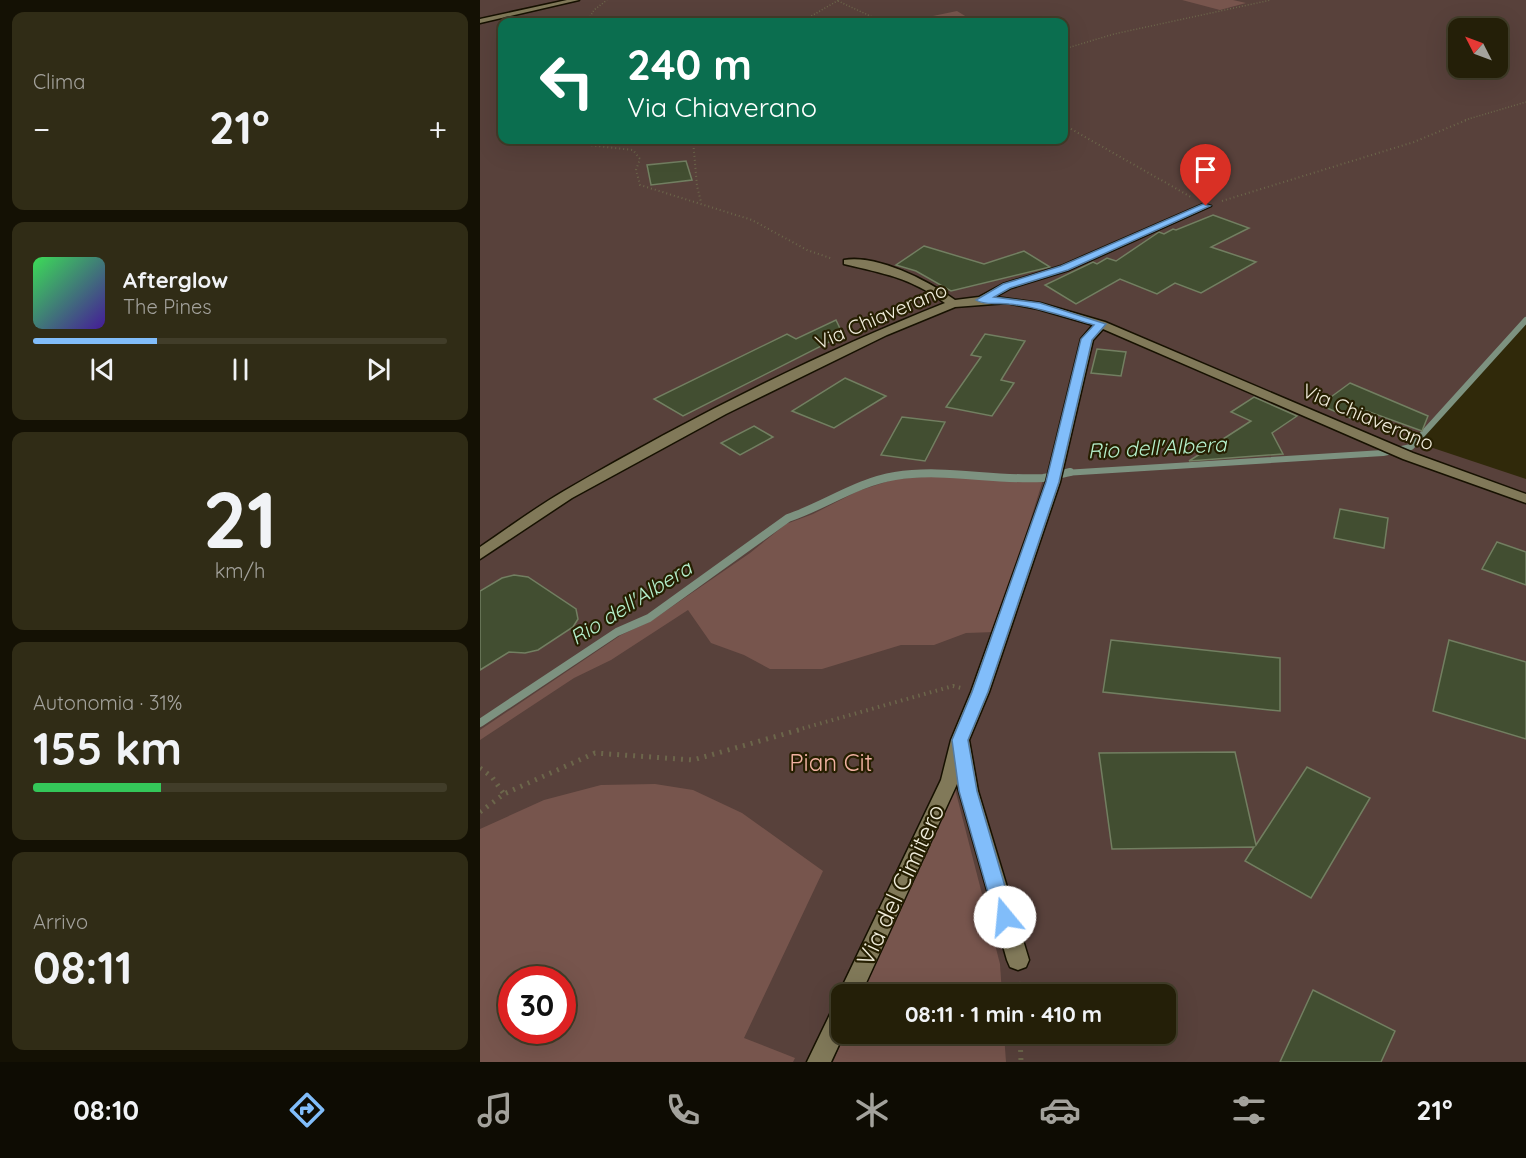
<!DOCTYPE html>
<html lang="it">
<meta charset="utf-8">
<style>
body{margin:0;font-family:Quicksand,sans-serif;background:#302c16;color:#f1f3f6;height:100vh;display:flex;flex-direction:column;font-size:22px;white-space:nowrap}
*{box-sizing:border-box;margin:0}
p{font-size:20px;color:#a3a29c}
.icon{flex:none;width:33px;height:33px;fill:none;stroke:currentColor;stroke-width:2;stroke-linecap:round;stroke-linejoin:round}
.map{position:relative;flex:1;overflow:hidden}
.details{display:flex;flex-direction:column;gap:12px;padding:12px;background:#141104;width:480px}
.details>*{flex:none}
.hud{position:absolute;left:18px;top:18px;width:570px;height:126px;border-radius:12px;box-shadow:0 6px 24px #0002,0 0 0 2px #413d29;background:#0b6e4f;color:#fff;overflow:hidden}
.needle{width:39px;rotate:312deg}
.fabs{position:absolute;left:968px;top:18px;display:grid;gap:12px}
.fabs a{display:grid;place-items:center;width:60px;height:60px;border-radius:12px;background:#241f08;box-shadow:0 6px 24px #0002,0 0 0 2px #413d29;font-size:30px}
.speed{position:absolute;left:18px;top:966px;display:flex;gap:12px;font-size:30px;font-weight:700;text-align:center}
.speed>*{display:grid;place-content:center;width:78px;height:78px;border-radius:50%;background:#241f08;box-shadow:0 6px 24px #0002,0 0 0 2px #413d29;line-height:1}
.speed .limit{border:9px solid #d22;background:#fff;color:#111}
.pin{position:absolute;display:grid;place-items:center;width:51px;height:51px;color:#fff;margin:-62px -26px;border-radius:50% 50% 50% 0;rotate:-45deg;box-shadow:0 0 6px #0007}
.pin .icon{rotate:45deg}
.me{position:absolute;width:66px;margin:-33px;rotate:343deg;stroke-linejoin:round;filter:drop-shadow(0 0 4px #0008)}
.turn{display:flex;align-items:center;gap:21px;height:126px;padding:0 30px;font-size:27px}
.turn .icon{width:78px;height:78px;stroke-width:2.5}
.turn b{display:block;font-size:42px;line-height:51px}
.big{font-size:45px;font-weight:700;line-height:1.1}
.details .tile{flex:1;display:flex;flex-direction:column;justify-content:center;gap:9px;min-width:0;padding:0 21px;border-radius:12px;background:#302c16}
.details .dial{align-items:center;gap:0}
.dial b{font-size:78px;line-height:1}
.song{display:flex;align-items:center;gap:18px}
.cover{width:72px;height:72px;border-radius:9px;background:linear-gradient(135deg,hsl(130 70% 55%),hsl(260 70% 35%))}
.played{height:6px;border-radius:3px;background:linear-gradient(90deg,#81bdfa 30%,#413d29 30%)}
.keys{display:flex;justify-content:space-around;direction:ltr}
.heat{display:flex;justify-content:space-between;align-items:center;font-size:33px;direction:ltr}
.charge{height:9px;border-radius:4px;background:linear-gradient(90deg,#34c759 31%,#413d29 0)}
.trip{position:absolute;left:351px;top:984px;width:345px;height:60px;border-radius:12px;background:#241f08;box-shadow:0 6px 24px #0002,0 0 0 2px #413d29;font-weight:700;line-height:60px;text-align:center}
.tab-bar{display:flex;height:96px;justify-content:space-around;align-items:center;background:#0e0c03;color:#a3a29c}
.tab-bar .icon{width:42px;height:42px}
.tab-bar .selected{color:#81bdfa}
.tab-bar b{font-size:27px;color:#f1f3f6}
main{display:flex;flex:1;min-height:0}
.map>svg:first-child{display:block}
</style>
<main>
<section class="details">
<div class="tile"><p>Clima</p>
<div class="heat"><a>−</a><b class="big">21°</b><a>+</a></div>
</div>
<div class="tile">
<div class="song"><i class="cover"></i><div><b>Afterglow</b><p>The Pines</p></div></div>
<div class="played"></div>
<div class="keys"><svg class="icon" aria-label="previous" viewBox="0 0 24 24"><path d="M18 5L8 12l10 7zM5 5v14"/></svg><svg class="icon" aria-label="pause" viewBox="0 0 24 24"><path d="M8 5v14M16 5v14"/></svg><svg class="icon" aria-label="next" viewBox="0 0 24 24"><path d="M6 5l10 7-10 7zM19 5v14"/></svg></div>
</div>
<div class="tile dial"><b>21</b><p>km/h</p></div>
<div class="tile"><p>Autonomia · 31%</p><b class="big">155 km</b><div class="charge"></div></div>
<div class="tile"><p>Arrivo</p><b class="big">08:11</b></div>
</section>
<div class="map">
<svg width="1046" height="1062" viewBox="0 0 1046 1062">
<rect width="100%" height="100%" fill="#30290a"/>
<path fill="#58413b" fill-rule="evenodd" d="M0 0H1046V319L938 443 1046 479V1062H0ZM22 22H584V140H22ZM978 28H1017V68H978ZM32 980H82V1030H32ZM362 994H686V1034H362Z"/>
<g fill="#77554d" fill-rule="evenodd">
<path d="M702 0H753L766 3 740 10Z"/>
<path d="M477 11 490 19 491 22H424Z"/>
<path d="M459 476 563 480 515 632 486 633 454 645H421L342 669H290L264 655 231 643 208 610 131 660 94 678 0 740V730L141 635 171 621 270 553 306 524 333 514 378 491 415 479Z"/>
<path d="M175 784 213 790 262 813 343 871 264 1038 315 1058 313 1062H0V829L64 800 121 785ZM32 980H82V1030H32Z"/>
<path d="M475 789 520 964 522 994H382Z"/>
<path d="M365 1034H524L526 1062H353Z"/>
</g>
<g fill="none" stroke-linecap="round" stroke-linejoin="round">
<g stroke="#7d9280" stroke-width="6">
<path d="M456 473H466"/>
<path d="M584 473 903 453 931 447 1046 320"/>
</g>
<path stroke="#7d9280" stroke-width="8" d="M0 723 137 632 169 618 308 518C344 506 377 482 415 476 464 468 514 481 563 478 572 477 581 474 590 472"/>
</g>
<g fill="#424e31" stroke="#727f61" stroke-width="1.5">
<path d="M206 161 212 180 171 185 167 165Z"/>
<path d="M733 215 769 228 731 247 776 262 721 293 695 283 677 294 640 279 596 304 565 285 613 262 617 264 627 258 636 261 679 232 684 234 693 229 696 230Z"/>
<path d="M444 246 504 264 544 251 570 267 471 291 436 271 416 265Z"/>
<path d="M356 320 363 335 203 416 174 399 307 334 316 339Z"/>
<path d="M505 334 545 341 521 380 534 383 512 416 466 407 501 357 491 355Z"/>
<path d="M617 349 646 352 641 376 611 373Z"/>
<path d="M365 378 406 396 354 428 312 411Z"/>
<path d="M870 383 948 416 942 431 887 411 875 420 840 405Z"/>
<path d="M774 397 817 416 792 433 803 454 709 461 771 421 751 412Z"/>
<path d="M422 417 465 422 445 461 401 455Z"/>
<path d="M274 426 293 437 260 455 241 443Z"/>
<path d="M860 509 908 518 904 548 854 538Z"/>
<path d="M1017 542 1046 552V585L1002 569Z"/>
<path d="M34 575 48 577 96 609 98 619 93 627 58 650 45 653 29 652 0 670V591L22 578Z"/>
<path d="M631 640 800 658V711L623 692Z"/>
<path d="M969 640 1046 662V739L953 711Z"/>
<path d="M755 752 776 845 827 767 890 798 831 898 765 861 774 847 632 849 619 753Z"/>
<path d="M833 990 915 1031 901 1062H800Z"/>
</g>
<g fill="none" stroke-linecap="round" stroke-linejoin="round">
<g stroke="#161100" stroke-width="3">
<g id="minor">
<path d="M87 0H99L0 23V19Z"/>
<path d="M723 204 731 206 589 270 531 288 515 297 560 303 625 322 933 453 1046 494V503L923 459 623 329 613 340 580 482 509 692 489 740 498 791 549 960 546 967 538 970 530 967 527 960 477 784 381 994H362V1000L359 994 362 987 461 780 471 740 491 692 566 482 601 339 613 325 558 309 527 303 475 307 407 335 246 414 92 498 0 559V547C28 528 55 508 84 491 206 420 334 355 465 303 429 277 405 274 364 264V260C397 254 449 281 475 300L499 297 523 284 581 266Z"/>
<path d="M362 1003V1034H364L351 1062H327L354 1006Z"/>
</g>
</g>
<g stroke="#6c664b" stroke-width="1.5" stroke-dasharray="1 2" stroke-linecap="butt">
<path d="M358 1 403 22"/>
<path d="M107 22 114 10 127 0"/>
<path d="M321 22 359 0"/>
<path d="M584 49 634 34 791 0"/>
<path d="M985 120 1046 102"/>
</g>
<g stroke="#6c664b" stroke-width="2" stroke-dasharray="1 3" stroke-linecap="butt">
<path d="M584 125 711 197"/>
<path d="M88 140 108 145 153 150 160 159 156 170 160 185 272 220 327 250 353 259"/>
<path d="M213 140 217 186 221 202"/>
<path d="M742 201 934 142 989 119"/>
</g>
<path stroke="#6c664b" stroke-width="4" stroke-dasharray="1.5 4.5" stroke-linecap="butt" d="M317 730 473 686 481 688"/>
<g stroke="#6c664b" stroke-width="5" stroke-dasharray="2 6" stroke-linecap="butt">
<path d="M0 768 12 777 24 794"/>
<path d="M0 812 24 794 115 753 213 760 322 729"/>
<path d="M538 982 539 994"/>
<path d="M540 1034 541 1062"/>
</g>
<use href="#minor" fill="#817959" fill-rule="evenodd"/>
</g>
<path fill="#81bdfa" stroke="#547ba2" stroke-width="1.5" d="M723 204 730 206 588 270 530 288 514 297 560 303 626 324 612 340 579 482 508 692 488 740 497 791 534 917 532 923 525 926 518 923 515 917 479 791 472 740 492 692 566 482 601 339 614 325C586 317 558 307 529 304 519 302 505 306 496 300L523 284 581 266Z"/>
<g text-anchor="middle" stroke-width="4.5" stroke-linejoin="round" paint-order="stroke">
<g font-size="20" fill="#f0ecdb" stroke="#261f01">
<text transform="translate(401 316) rotate(-23)" y="7">Via Chiaverano</text>
<text transform="translate(888 417) rotate(23)" y="7">Via Chiaverano</text>
</g>
<g font-size="21" font-style="italic" fill="#b5f0cc" stroke="#261f01">
<text transform="translate(677 448) rotate(-3)" y="7">Rio dell'Albera</text>
<text transform="translate(151 603) rotate(-32)" y="7">Rio dell'Albera</text>
</g>
<g font-size="24" fill="#f0b1a1" stroke="#261f01">
<text x="351" y="771">Pian Cit</text>
</g>
<g font-size="24" fill="#f0ecdb" stroke="#261f01">
<text transform="translate(421 885) rotate(-65)" y="8">Via del Cimitero</text>
</g>
</g>
</svg>
<div class="fabs">
<a><svg class="needle" viewBox="-14 -14 28 28"><path d="M0-13l5 13h-10z" fill="#e53935"/><path d="M0 13l5-13h-10z" fill="#a3a29c"/></svg></a>
</div>
<div class="speed"><div class="limit">30</div></div>
<div class="pin" style="left:726px;top:206px;background:#d93025"><svg class="icon" aria-label="arrive" viewBox="0 0 24 24"><path d="M6 21V4h12l-3 4 3 4H6"/></svg></div>
<svg class="me" style="left:525px;top:917px" viewBox="-20 -20 40 40"><circle r="19" fill="#fff"/><path d="M0-13L10 11 0 6-10 11z" fill="#81bdfa"/></svg>
<div class="trip">08:11 · 1 min · 410 m</div>
<div class="hud">
<div class="turn"><svg class="icon" aria-label="left" viewBox="0 0 24 24"><path d="M17 20v-9H6M10 6l-5 5 5 5"/></svg><div><b>240 m</b>Via Chiaverano</div></div>
</div>
</div>
</main>
<nav class="tab-bar">
<b>08:10</b>
<svg class="icon selected" aria-label="directions" viewBox="0 0 24 24"><path d="M12 3l9 9-9 9-9-9zM9 14v-3h6M13 9l2 2-2 2"/></svg>
<svg class="icon" aria-label="music" viewBox="0 0 24 24"><path d="M9 18V5l10-2v13"/><circle cx="6" cy="18" r="3"/><circle cx="16" cy="16" r="3"/></svg>
<svg class="icon" aria-label="phone" viewBox="0 0 24 24"><path d="M5 4h4l2 5-3 2q2 4 5 5l2-3 5 2v4C11 20 4 13 5 4z"/></svg>
<svg class="icon" aria-label="climate" viewBox="0 0 24 24"><path d="M12 3v18M4 7l16 10M4 17L20 7"/></svg>
<svg class="icon" aria-label="car" viewBox="0 0 24 24"><path d="M5 17H2v-5l4-1 3-4h7l3 4 3 1v5h-3M9 17h6M6 11h13"/><circle cx="7" cy="17" r="2"/><circle cx="17" cy="17" r="2"/></svg>
<svg class="icon" aria-label="filters" viewBox="0 0 24 24"><path d="M4 7h16M4 17h16"/><circle cx="9" cy="7" r="2"/><circle cx="15" cy="17" r="2"/></svg>
<b>21°</b>
</nav>
